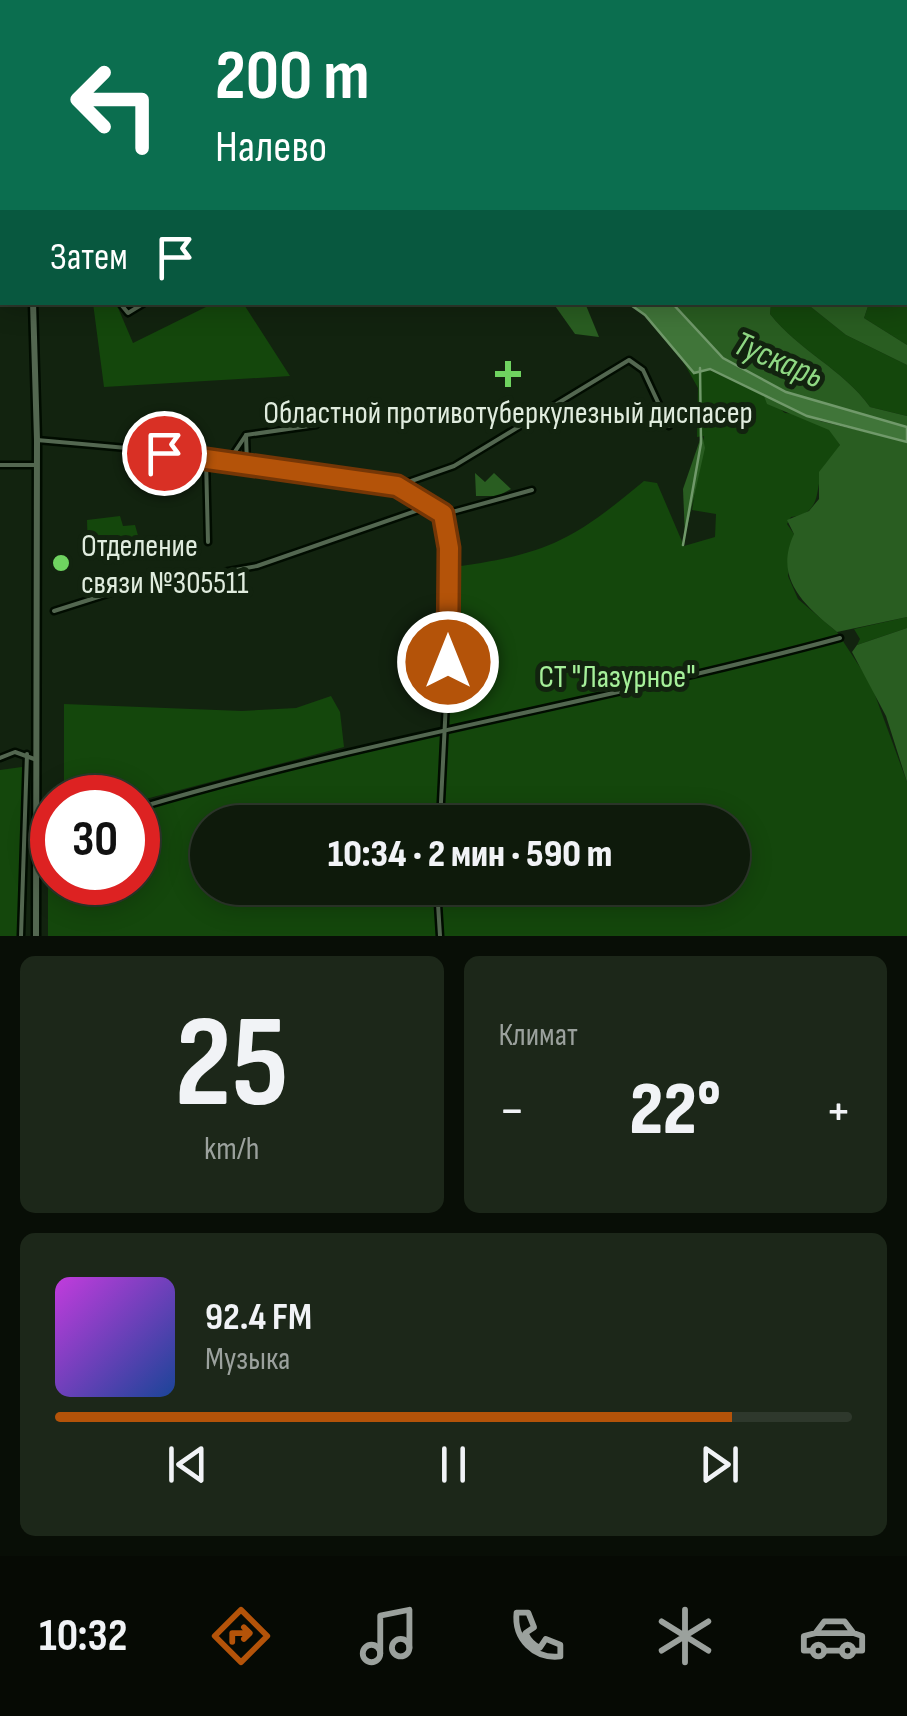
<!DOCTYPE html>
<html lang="ru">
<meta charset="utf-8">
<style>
body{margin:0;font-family:"Sofia Sans Condensed",sans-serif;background:#1c2719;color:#f1f3f6;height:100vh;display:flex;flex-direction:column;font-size:38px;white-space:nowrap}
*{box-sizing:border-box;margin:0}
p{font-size:32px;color:#9ba19d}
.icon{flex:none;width:55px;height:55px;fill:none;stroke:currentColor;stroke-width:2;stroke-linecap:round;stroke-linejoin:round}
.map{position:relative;height:936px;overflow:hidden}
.sheet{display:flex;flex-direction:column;gap:20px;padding:20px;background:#080e06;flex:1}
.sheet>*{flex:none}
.hud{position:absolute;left:0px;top:0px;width:908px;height:305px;box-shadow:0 5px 25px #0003,0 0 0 2px #2e382c;background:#0b6e4f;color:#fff;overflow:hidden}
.speed{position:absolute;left:30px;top:775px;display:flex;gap:20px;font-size:50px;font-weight:700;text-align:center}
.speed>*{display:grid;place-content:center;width:130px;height:130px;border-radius:50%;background:#0e1a0b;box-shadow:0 5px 25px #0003,0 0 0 2px #2e382c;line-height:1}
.speed .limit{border:15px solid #d22;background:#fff;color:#111}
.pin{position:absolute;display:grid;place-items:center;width:85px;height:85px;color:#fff;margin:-42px;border:5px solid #fff;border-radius:50%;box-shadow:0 2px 10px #0007}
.me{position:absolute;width:110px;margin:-55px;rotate:0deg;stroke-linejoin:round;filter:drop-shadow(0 0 8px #0008)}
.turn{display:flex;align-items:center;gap:35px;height:210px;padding:0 50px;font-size:45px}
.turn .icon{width:130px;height:130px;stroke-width:2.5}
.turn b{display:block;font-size:70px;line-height:85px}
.then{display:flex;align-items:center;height:95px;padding:0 50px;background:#0003;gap:20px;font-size:38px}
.big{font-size:75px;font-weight:800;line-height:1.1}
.sheet .card{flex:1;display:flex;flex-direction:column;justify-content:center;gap:15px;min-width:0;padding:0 35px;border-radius:15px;background:#1c2719}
.sheet .dial{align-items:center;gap:0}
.dial b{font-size:130px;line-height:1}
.song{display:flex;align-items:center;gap:30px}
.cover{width:120px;height:120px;border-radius:15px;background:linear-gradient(135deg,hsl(290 70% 55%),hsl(220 70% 35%))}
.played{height:10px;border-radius:5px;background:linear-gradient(90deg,#b45309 85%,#2e382c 85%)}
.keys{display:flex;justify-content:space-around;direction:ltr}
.heat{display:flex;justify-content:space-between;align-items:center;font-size:55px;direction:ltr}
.sheet .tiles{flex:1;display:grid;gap:20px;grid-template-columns:1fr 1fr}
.card:last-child{grid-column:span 2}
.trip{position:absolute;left:190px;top:805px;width:560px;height:100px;border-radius:50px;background:#0e1a0b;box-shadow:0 5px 25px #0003,0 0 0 2px #2e382c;font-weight:800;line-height:100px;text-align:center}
.tab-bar{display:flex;height:160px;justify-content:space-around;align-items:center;background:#060a04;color:#9ba19d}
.tab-bar .icon{width:70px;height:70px}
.tab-bar .selected{color:#b45309}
.tab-bar b{font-size:45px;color:#f1f3f6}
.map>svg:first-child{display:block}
</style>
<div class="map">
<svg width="907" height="936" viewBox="0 0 907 936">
<rect width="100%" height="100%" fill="#12230f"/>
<g fill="#14470c" fill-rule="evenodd">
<path d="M0 0H222V2H2V38Z"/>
<path d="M496 0H907V182L905 2Z"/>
<path d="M907 242V345L864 318 869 303 905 302Z"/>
<path d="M93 303H116L133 343 214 303H243L290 376 104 387Z"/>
<path d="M771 303H806L846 335 907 365V416L870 407C843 369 799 351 770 314Z"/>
<path d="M680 356 764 396 785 413 800 414 830 430 840 445C836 454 829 459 825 465 813 487 825 513 791 517L787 524 794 534 788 576 798 599 837 632 871 684 907 782V936H48V869H52V882H138V812L265 774 442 732 446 568C543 555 569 544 644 481L657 483 684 546 715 537 716 514 692 510 704 436 697 437 698 388ZM208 822H732V888H208Z"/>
<path d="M120 516 123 526 135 525 143 553 110 557 88 553 87 520Z"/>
<path d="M907 617V628L857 645 860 639 854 629Z"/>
<path d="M331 696 340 712 344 747 138 801 64 797V704L242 711 296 708Z"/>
<path d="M29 766 24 936H0V770Z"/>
</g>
<g fill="#295d21">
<path d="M553 303H585L599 337 575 334Z"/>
<path d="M672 303H771L770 314C799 351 843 369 870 407L907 416V427L786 392 723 358Z"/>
<path d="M806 303H869L864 318 907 345V365L846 335Z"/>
<path d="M764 396 820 421 907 442V617L837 632C805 606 773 579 794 534L787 520 809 511 819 499V472L840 445 829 430 767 404Z"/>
<path d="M702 434 705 448 685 536 683 489Z"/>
<path d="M475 473 485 482 494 473 511 489 498 496H476Z"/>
<path d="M907 628V782L886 716 852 652 857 645Z"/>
</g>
<path fill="#407539" stroke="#70996a" stroke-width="2.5" d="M628 303H672L723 358 786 392 907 427V442L807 416 710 369 694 373 645 315Z"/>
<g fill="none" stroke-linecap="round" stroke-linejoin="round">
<path stroke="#70996a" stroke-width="2.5" d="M683 545 701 443 700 368"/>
<g stroke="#010c00" stroke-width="9">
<g id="street">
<path d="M0 148 2 147"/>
<path d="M119 302 128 313 146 302"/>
<path d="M246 435 247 465"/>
<path d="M37 440 127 448 397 486 454 466 629 360 643 370 669 426"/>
<path d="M206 459 208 542"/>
<path d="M228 462 246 435 316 425"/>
<path d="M0 465H37"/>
<path d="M397 486 443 514 447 528 448 662 440 822"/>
<path d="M445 514 532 490"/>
<path d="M54 611 117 591 257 566 430 506"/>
<path d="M0 758 15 752 37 760"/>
<path d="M138 808C369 739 607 701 840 638"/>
<path d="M37 816H52"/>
<path d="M437 888 440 936"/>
<path d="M21 936 27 754"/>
</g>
</g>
<g stroke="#010c00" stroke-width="11">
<g id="secondary">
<path d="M0 77 2 94"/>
<path d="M33 302 37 440 36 936"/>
</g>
</g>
<use href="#street" stroke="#536750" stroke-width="4"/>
<use href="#secondary" stroke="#536750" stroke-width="6"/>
<path stroke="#849382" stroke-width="2.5" stroke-dasharray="20 10" stroke-linecap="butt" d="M0 259 2 257"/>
</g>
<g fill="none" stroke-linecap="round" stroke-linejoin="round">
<g stroke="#753606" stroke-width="25">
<path id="route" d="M164 453 397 486 443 514 449 548 448 662"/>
</g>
<use href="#route" stroke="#b45309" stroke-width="18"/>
</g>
<g fill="#6fd360" stroke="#12230f" stroke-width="4">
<path d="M503 359h10v10h10v10h-10v10h-10v-10h-10v-10h10z"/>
<circle cx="61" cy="563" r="10"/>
</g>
<g text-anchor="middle" stroke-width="10" stroke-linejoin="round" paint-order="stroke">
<g font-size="32" fill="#e0ecde" stroke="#12230f">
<text x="508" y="423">Областной противотуберкулезный диспасер</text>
<text x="81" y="556" text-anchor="start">Отделение<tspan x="81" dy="37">связи №305511</tspan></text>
</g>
<g font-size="32" fill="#a6f09a" stroke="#12230f">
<text x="617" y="687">СТ "Лазурное"</text>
</g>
<g font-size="35" font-style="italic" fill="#8fd883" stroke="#12230f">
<text transform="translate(779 359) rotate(23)" y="12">Тускарь</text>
</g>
</g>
</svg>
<div class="speed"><div class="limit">30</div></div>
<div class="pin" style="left:164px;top:453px;background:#d93025"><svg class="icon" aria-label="arrive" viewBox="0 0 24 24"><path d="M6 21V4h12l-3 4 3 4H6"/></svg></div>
<svg class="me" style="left:448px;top:662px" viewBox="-20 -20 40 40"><circle r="17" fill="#b45309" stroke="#fff" stroke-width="3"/><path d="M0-11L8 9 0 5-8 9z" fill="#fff"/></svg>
<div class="trip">10:34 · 2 мин · 590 m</div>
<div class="hud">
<div class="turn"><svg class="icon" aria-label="left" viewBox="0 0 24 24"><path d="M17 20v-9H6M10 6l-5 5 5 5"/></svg><div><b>200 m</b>Налево</div></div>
<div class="then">Затем<svg class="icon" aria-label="arrive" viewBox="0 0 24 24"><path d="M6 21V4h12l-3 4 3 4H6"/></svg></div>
</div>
</div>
<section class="sheet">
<div class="tiles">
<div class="card dial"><b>25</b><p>km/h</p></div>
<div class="card"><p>Климат</p>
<div class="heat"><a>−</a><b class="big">22°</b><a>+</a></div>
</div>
<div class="card">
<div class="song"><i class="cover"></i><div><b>92.4 FM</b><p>Музыка</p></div></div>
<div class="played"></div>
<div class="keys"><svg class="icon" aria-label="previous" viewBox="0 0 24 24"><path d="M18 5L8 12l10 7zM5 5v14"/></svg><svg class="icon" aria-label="pause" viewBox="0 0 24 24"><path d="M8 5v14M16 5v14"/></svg><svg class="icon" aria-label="next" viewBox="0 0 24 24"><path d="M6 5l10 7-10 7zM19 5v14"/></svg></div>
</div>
</div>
</section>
<nav class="tab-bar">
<b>10:32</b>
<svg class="icon selected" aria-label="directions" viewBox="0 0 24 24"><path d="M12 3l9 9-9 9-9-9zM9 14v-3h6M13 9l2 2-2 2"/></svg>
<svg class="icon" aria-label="music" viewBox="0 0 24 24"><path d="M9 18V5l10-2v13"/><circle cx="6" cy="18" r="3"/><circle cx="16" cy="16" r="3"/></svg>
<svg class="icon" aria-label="phone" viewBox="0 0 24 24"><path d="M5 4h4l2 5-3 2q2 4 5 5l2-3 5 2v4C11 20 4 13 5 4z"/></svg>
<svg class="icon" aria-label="climate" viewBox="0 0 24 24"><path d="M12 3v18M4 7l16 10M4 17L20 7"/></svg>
<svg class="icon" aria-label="car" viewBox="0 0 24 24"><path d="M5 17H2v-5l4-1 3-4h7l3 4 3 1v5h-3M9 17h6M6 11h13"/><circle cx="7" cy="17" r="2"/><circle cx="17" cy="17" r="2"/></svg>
</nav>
